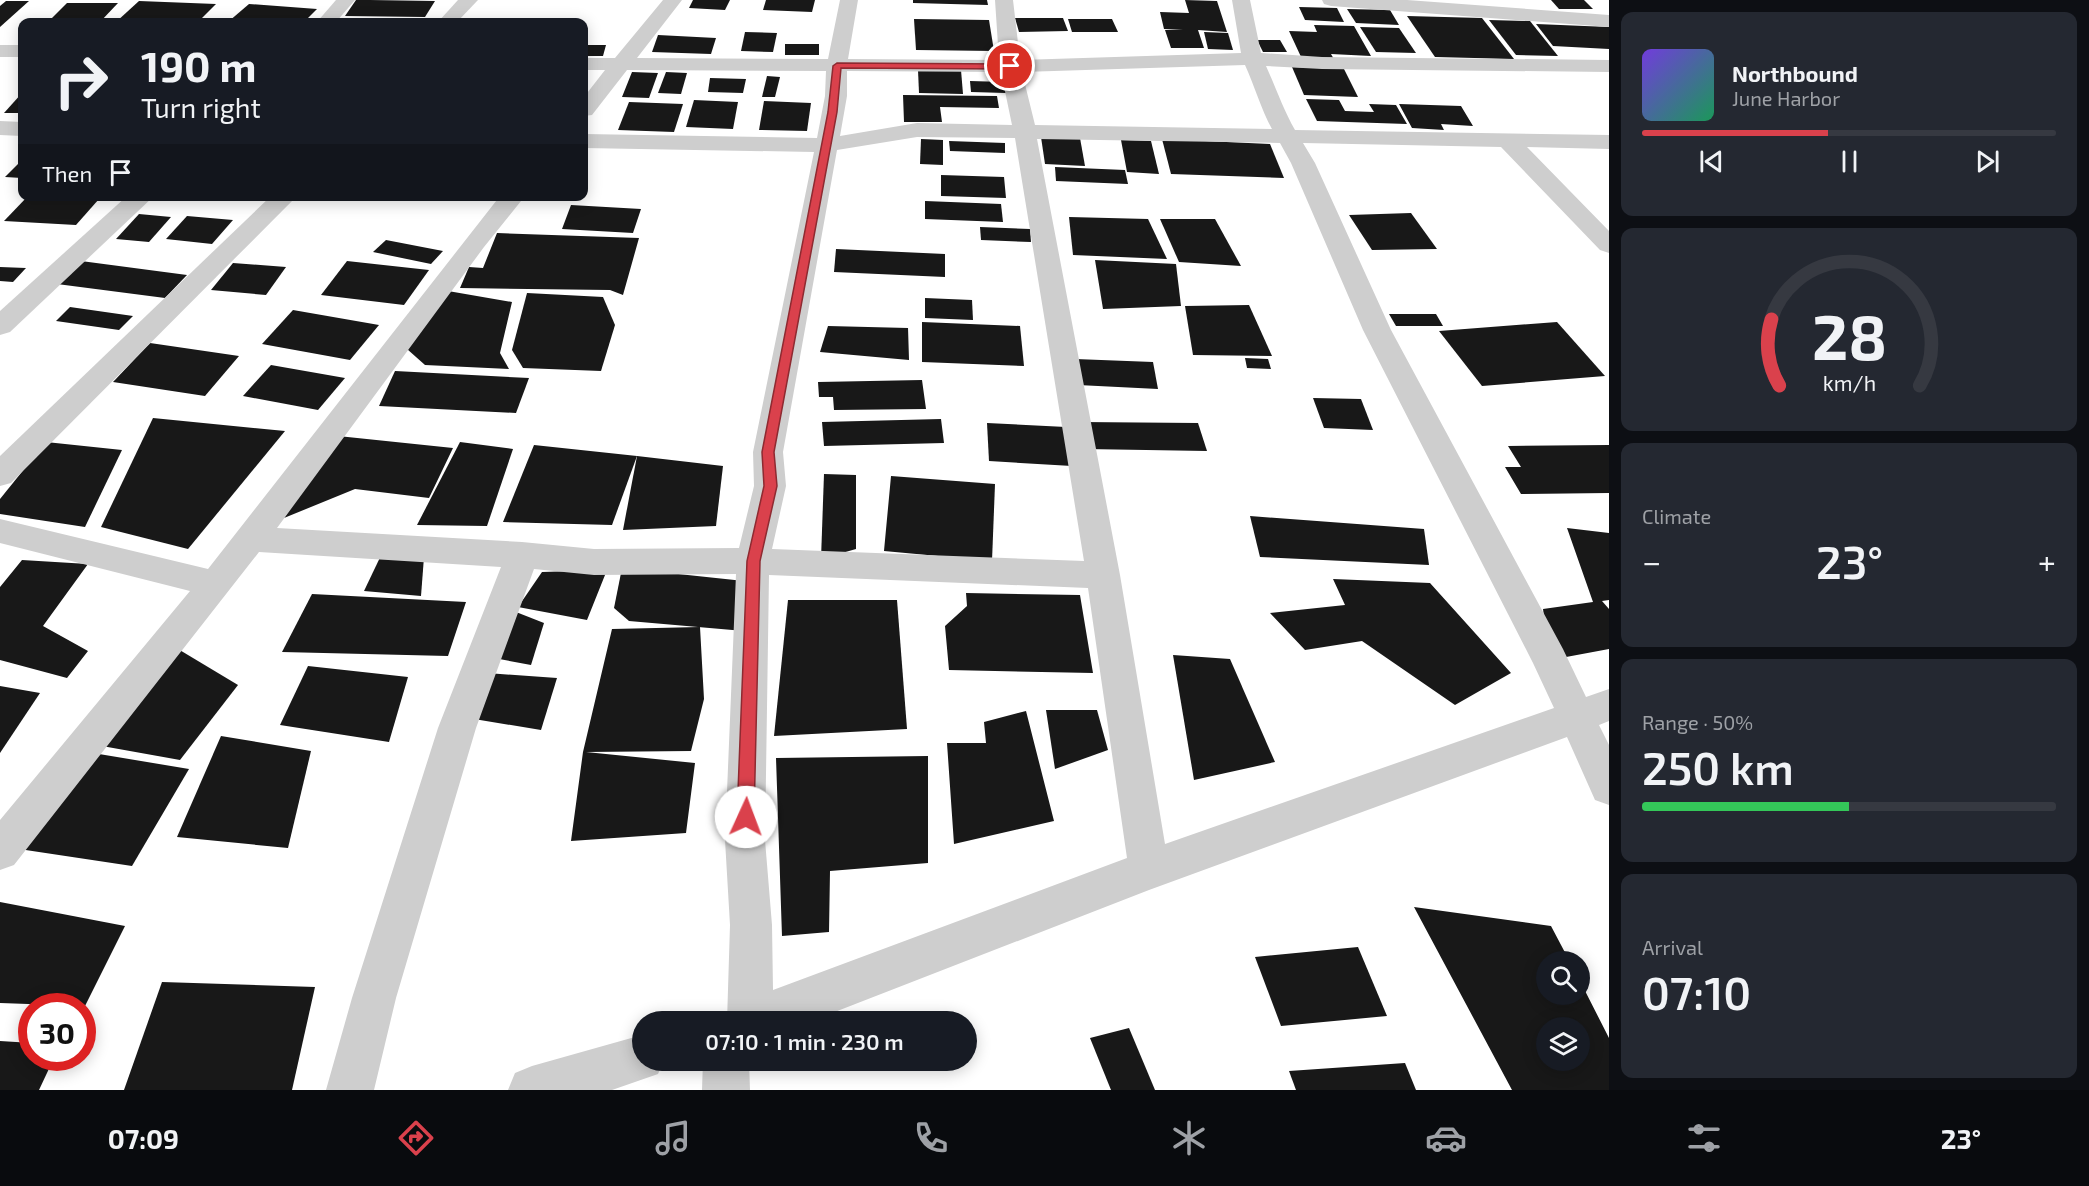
<!DOCTYPE html>
<meta charset="utf-8">
<style>
body{margin:0;font-family:"Exo 2",sans-serif;background:#242831;color:#f1f3f6;height:100vh;display:flex;flex-direction:column;font-size:22px;white-space:nowrap}
*{box-sizing:border-box;margin:0}
p{font-size:20px;color:#9ea1a6}
.icon{flex:none;width:33px;height:33px;fill:none;stroke:currentColor;stroke-width:2;stroke-linecap:round;stroke-linejoin:round}
.map{position:relative;flex:1;overflow:hidden}
.side{display:flex;flex-direction:column;gap:12px;padding:12px;background:#0d0f14;width:480px}
.side>*{flex:none}
.top-card{position:absolute;left:18px;top:18px;width:570px;height:183px;border-radius:12px;box-shadow:0 3px 15px #0003;background:#171b24;color:#f1f3f6;overflow:hidden}
.fabs{position:absolute;left:1536px;top:951px;display:grid;gap:12px}
.fabs a{display:grid;place-items:center;width:54px;height:54px;border-radius:50%;background:#171b24;box-shadow:0 3px 15px #0003;font-size:30px}
.speed{position:absolute;left:18px;top:993px;display:flex;gap:12px;font-size:30px;font-weight:700;text-align:center}
.speed>*{display:grid;place-content:center;width:78px;height:78px;border-radius:50%;background:#171b24;box-shadow:0 3px 15px #0003;line-height:1}
.speed .limit{border:9px solid #d22;background:#fff;color:#111}
.pin{position:absolute;display:grid;place-items:center;width:51px;height:51px;color:#fff;margin:-26px;border:3px solid #fff;border-radius:50%;box-shadow:0 2px 6px #0007}
.me{position:absolute;width:66px;margin:-33px;rotate:2deg;stroke-linejoin:round;filter:drop-shadow(0 0 4px #0008)}
.turn{display:flex;align-items:center;gap:21px;height:126px;padding:0 24px;font-size:27px}
.turn .icon{width:78px;height:78px;stroke-width:2.5}
.turn b{display:block;font-size:42px;line-height:51px}
.then{display:flex;align-items:center;height:57px;padding:0 24px;background:#0003;gap:12px;font-size:22px}
.big{font-size:45px;font-weight:600;line-height:1.1}
.side .widget{flex:1;display:flex;flex-direction:column;justify-content:center;gap:9px;min-width:0;padding:0 21px;border-radius:12px;background:#242831}
.side .dial{align-items:center;gap:0}
.dial svg{height:156px;overflow:visible;fill:none;stroke:#363941;stroke-width:7;stroke-linecap:round;text-anchor:middle}
.dial text{fill:#f1f3f6;stroke:none}
.song{display:flex;align-items:center;gap:18px}
.cover{width:72px;height:72px;border-radius:9px;background:linear-gradient(135deg,hsl(260 70% 55%),hsl(150 70% 35%))}
.played{height:6px;border-radius:3px;background:linear-gradient(90deg,#da414c 45%,#363941 45%)}
.keys{display:flex;justify-content:space-around;direction:ltr}
.heat{display:flex;justify-content:space-between;align-items:center;font-size:33px;direction:ltr}
.charge{height:9px;border-radius:4px;background:linear-gradient(90deg,#34c759 50%,#363941 0)}
.trip{position:absolute;left:632px;top:1011px;width:345px;height:60px;border-radius:30px;background:#171b24;box-shadow:0 3px 15px #0003;font-weight:600;line-height:60px;text-align:center}
.tab-bar{display:flex;height:96px;justify-content:space-around;align-items:center;background:#090b0e;color:#9ea1a6}
.tab-bar .icon{width:42px;height:42px}
.tab-bar .selected{color:#da414c}
.tab-bar b{font-size:27px;color:#f1f3f6}
main{display:flex;flex:1;min-height:0}
.map>svg:first-child{display:block}
</style>
<main>
<div class="map">
<svg width="1609" height="1090" viewBox="0 0 1609 1090">
<rect width="100%" height="100%" fill="#fff"/>
<g fill="#181818" fill-rule="evenodd">
<path d="M356 0H370L435 1 425 17 345 16Z"/>
<path d="M693 0H730L725 10 689 8Z"/>
<path d="M766 0H815L812 12 763 10Z"/>
<path d="M913 0H987L988 5 913 3Z"/>
<path d="M1185 0 1217 1 1227 32 1198 30 1204 48H1171L1165 30H1183L1164 29 1160 12 1189 13Z"/>
<path d="M1551 0H1584L1593 9H1559Z"/>
<path d="M6 1H29L0 27V6Z"/>
<path d="M139 1 216 4 198 22H116Z"/>
<path d="M67 3H118L100 22H48Z"/>
<path d="M249 4 317 9 304 22H228Z"/>
<path d="M1299 7 1337 8 1344 22 1305 20Z"/>
<path d="M1347 9 1390 10 1399 25 1356 23Z"/>
<path d="M1407 16 1482 18 1514 59 1435 57Z"/>
<path d="M1015 18H1063L1068 31 1019 32Z"/>
<path d="M914 19 989 20 994 51 916 50Z"/>
<path d="M1068 19H1112L1118 32H1072Z"/>
<path d="M1489 20 1530 21 1558 56 1516 55Z"/>
<path d="M1536 24 1609 27V49L1553 46Z"/>
<path d="M1314 25 1354 26 1371 56 1331 54 1335 61 1302 59 1289 31 1317 32Z"/>
<path d="M1360 27 1399 28 1416 53 1376 52Z"/>
<path d="M745 32 777 33 773 52 741 51Z"/>
<path d="M1204 32 1228 33 1233 50 1208 49Z"/>
<path d="M658 35 716 38 711 54 652 52Z"/>
<path d="M1257 40H1280L1287 52H1263Z"/>
<rect x="785" y="44" width="34" height="11"/>
<path d="M584 45H606L603 56H584Z"/>
<path d="M1292 67 1344 69 1358 97 1304 95Z"/>
<path d="M918 70H961L963 94 919 93Z"/>
<path d="M632 72 658 73 649 98 622 97Z"/>
<path d="M666 72 687 73 681 94 658 93Z"/>
<path d="M767 76 780 77 775 97H762Z"/>
<path d="M710 78 746 79 743 93 708 92Z"/>
<path d="M970 81 1004 82 1006 93 971 92Z"/>
<path d="M22 93V113H4Z"/>
<path d="M903 95 997 96 999 108 940 107 942 122H904Z"/>
<path d="M1306 99 1339 100 1345 111 1374 112 1369 104 1396 105 1407 124 1317 121Z"/>
<path d="M694 100 738 102 733 129 686 127Z"/>
<path d="M764 101 811 103 807 131 759 130Z"/>
<path d="M629 102 683 104 674 132 618 130Z"/>
<path d="M1399 104 1461 106 1473 126 1441 124 1444 130 1412 128Z"/>
<path d="M1041 137 1080 138 1085 166 1045 164Z"/>
<path d="M921 139 943 140V165L920 164Z"/>
<path d="M1162 139 1270 144 1284 178 1171 174Z"/>
<path d="M1121 140 1151 141 1159 174 1127 172Z"/>
<path d="M949 141 1005 143V153L950 151Z"/>
<path d="M22 160V178L5 177Z"/>
<path d="M1055 167 1125 170 1128 184 1056 181Z"/>
<path d="M941 175 1004 177 1006 198 941 196Z"/>
<path d="M28 196H42L99 199 76 225 4 221Z"/>
<path d="M925 201 1001 204 1003 222 925 219Z"/>
<path d="M571 205 641 209 633 233 562 229Z"/>
<path d="M1411 213 1437 249 1372 250 1349 215Z"/>
<path d="M139 214 171 217 149 242 116 239Z"/>
<path d="M187 216 233 220 212 244 166 239Z"/>
<path d="M1069 217 1148 219 1167 259 1073 255Z"/>
<path d="M1160 219H1215L1241 266 1179 262Z"/>
<path d="M980 227 1030 229 1031 242 981 240Z"/>
<path d="M497 233 639 238 623 295 610 290 460 288 469 267 483 268Z"/>
<path d="M386 240 443 251 431 264 373 252Z"/>
<path d="M836 249 945 254V277L834 272Z"/>
<path d="M1095 260 1176 264 1181 306 1103 309Z"/>
<path d="M81 261 187 275 165 298 57 284Z"/>
<path d="M347 261 429 270 404 305 321 295Z"/>
<path d="M233 263 286 267 266 295 211 290Z"/>
<path d="M0 267 26 268 13 282 0 281Z"/>
<path d="M448 291 512 302 500 353 509 369 425 365 407 349Z"/>
<path d="M527 293 603 297 615 325 601 371 523 368 512 350Z"/>
<path d="M925 298 972 300 973 320 925 318Z"/>
<path d="M1249 305 1272 356 1193 355 1185 306Z"/>
<path d="M70 307 133 316 119 330 56 321Z"/>
<path d="M293 310 379 325 350 360 262 344Z"/>
<path d="M1389 314H1436L1443 326H1396Z"/>
<path d="M922 322 1020 326 1024 366 922 362Z"/>
<path d="M1557 322 1605 376 1482 386 1439 331Z"/>
<path d="M828 326 908 328 909 360 820 352Z"/>
<path d="M150 343 239 356 205 396 113 382Z"/>
<path d="M1245 358 1268 359 1271 369 1247 368Z"/>
<path d="M1075 359 1153 362 1158 389 1078 385Z"/>
<path d="M271 365 345 378 318 410 243 396Z"/>
<path d="M395 371 529 378 516 413 379 406Z"/>
<path d="M922 380 926 409 834 410 833 397H819L818 382Z"/>
<path d="M1313 398 1361 399 1373 430 1324 428Z"/>
<path d="M153 418 285 431 188 549 101 527Z"/>
<path d="M941 419 944 443 824 446 822 422Z"/>
<path d="M1080 422 1198 423 1207 451 1085 449Z"/>
<path d="M987 423 1066 427 1072 466 989 461Z"/>
<path d="M338 436 453 448 429 498 355 489 284 518Z"/>
<path d="M46 442 122 450 85 527 0 514V499Z"/>
<path d="M460 442 513 449 487 526 417 525Z"/>
<path d="M534 445 637 456 612 525 503 522Z"/>
<path d="M1609 445V493L1521 494 1505 467H1521L1508 446Z"/>
<path d="M637 456 723 466 716 526 623 530Z"/>
<path d="M824 474 856 475V549L821 559Z"/>
<path d="M891 476 995 484 992 561 884 551Z"/>
<path d="M1250 516 1424 529 1429 565 1260 557Z"/>
<path d="M1567 528 1609 533V600L1602 601 1609 609V649L1550 660 1543 609 1593 602Z"/>
<path d="M385 547 424 557 421 596 364 591Z"/>
<path d="M22 560 88 564 43 626 88 651 67 678 0 660V587Z"/>
<path d="M622 568 744 581V631L629 621 614 608Z"/>
<path d="M607 570 587 620 518 607 542 572Z"/>
<path d="M1333 579 1430 583 1511 673 1455 705 1362 641 1305 650 1270 613 1345 605Z"/>
<path d="M966 593 1080 595 1093 673 949 670 945 626 967 606Z"/>
<path d="M312 594 466 602 448 656 282 652Z"/>
<path d="M788 600H897L907 729 774 736Z"/>
<path d="M516 612 544 623 531 665 494 658Z"/>
<path d="M700 627 704 699 691 751 586 752 695 763 686 833 571 841 583 752 612 629Z"/>
<path d="M178 649 238 685 180 760 102 746Z"/>
<path d="M1173 655 1230 659 1275 762 1194 780Z"/>
<path d="M308 666 408 677 389 742 280 725Z"/>
<path d="M487 673 557 678 541 730 474 719Z"/>
<path d="M0 686 40 693 0 753Z"/>
<path d="M1046 710H1097L1108 750 1055 769Z"/>
<path d="M1026 711 1054 821 954 844 947 743H986L984 722Z"/>
<path d="M221 736 311 751 288 848 177 837Z"/>
<path d="M81 751 189 769 132 866 19 849Z"/>
<path d="M928 756V863L830 871 829 932 782 936 776 758Z"/>
<path d="M0 902 125 926 85 1006 0 1003Z"/>
<path d="M1414 907 1551 926 1570 962H1546V994H1580V981L1609 1038V1090H1512ZM1546 1028H1580V1060H1546Z"/>
<path d="M1358 947 1387 1016 1281 1026 1255 957Z"/>
<path d="M162 982 315 987 292 1090H124Z"/>
<path d="M1129 1028 1155 1090H1111L1090 1038Z"/>
<path d="M0 1041 32 1043V1058H54L39 1090H0Z"/>
<path d="M1405 1063 1416 1090H1296L1289 1071Z"/>
</g>
<g fill="none" stroke-linecap="round" stroke-linejoin="round">
<g fill="#cecece" fill-rule="evenodd">
<path d="M336 0H355L336 22H317Z"/>
<path d="M458 0H478L457 22H438Z"/>
<path d="M663 0H682L637 58 828 59 840 0H858L848 59 999 60 995 0H1013L1020 60 1241 53 1232 0H1250L1261 53 1322 57 1609 60V72L1322 69 1266 66C1276 88 1283 109 1295 130L1609 135V149L1527 147 1609 231V253L1600 250 1501 147 1303 143 1315 163 1391 330 1563 649 1586 697 1609 689V721L1599 725 1609 745V805L1595 800 1567 737 1149 890 809 1022H727L730 925 725 840 736 574 594 575 534 569 476 728 396 998 374 1090H326L352 998 438 728 501 567 259 552 14 865 0 870V820L190 591 0 543V519L208 569 500 196H525L484 247 277 528 522 542 594 549 739 548 754 486 753 452 814 152 584 148V134L817 138 825 96 826 71 627 70 592 115 584 116V97L605 70H584V58H615ZM1245 65C1255 87 1261 109 1272 129L1035 125 1022 72ZM847 71 1001 72 1012 125 917 123 840 136 847 96ZM917 137 1015 138 1084 561 772 549 786 486 783 452 837 150ZM1037 139 1280 143 1291 163 1363 330 1533 663 1554 708 1165 844 1120 575ZM769 575 1088 588 1127 858 773 990 772 925 765 840Z"/>
<path d="M1322 0H1407L1609 15V27L1331 6 1324 4Z"/>
<rect x="0" y="45" width="22" height="12"/>
<path d="M0 121 22 122V136L0 135Z"/>
<path d="M127 196H154L10 332 0 335V311Z"/>
<path d="M271 196H297L11 483 0 486V456Z"/>
<path d="M642 1035V1060H664L658 1074 612 1090H508L515 1073 532 1066Z"/>
<path d="M703 1060H749L750 1090H702Z"/>
</g>
</g>
<path fill="#da414c" stroke="#8e2a31" stroke-width="1.5" d="M837 63 1010 64 1014 66 1010 69 841 68 837 112 774 452 777 486 760 561 754 817 752 823 746 825 740 823 737 817 747 561 764 486 762 452 828 112 833 66Z"/>
</svg>
<div class="fabs">
<a><svg class="icon" aria-label="search" viewBox="0 0 24 24"><circle cx="10" cy="10" r="6"/><path d="M15 15l6 6"/></svg></a>
<a><svg class="icon" aria-label="layers" viewBox="0 0 24 24"><path d="M12 4l9 5-9 5-9-5zM3 14l9 5 9-5"/></svg></a>
</div>
<div class="speed"><div class="limit">30</div></div>
<div class="pin" style="left:1010px;top:66px;background:#d93025"><svg class="icon" aria-label="arrive" viewBox="0 0 24 24"><path d="M6 21V4h12l-3 4 3 4H6"/></svg></div>
<svg class="me" style="left:746px;top:817px" viewBox="-20 -20 40 40"><circle r="19" fill="#fff"/><path d="M0-13L10 11 0 6-10 11z" fill="#da414c"/></svg>
<div class="trip">07:10 · 1 min · 230 m</div>
<div class="top-card">
<div class="turn"><svg class="icon" aria-label="right" viewBox="0 0 24 24"><path d="M7 20v-9h11M14 6l5 5-5 5"/></svg><div><b>190 m</b>Turn right</div></div>
<div class="then">Then<svg class="icon" aria-label="arrive" viewBox="0 0 24 24"><path d="M6 21V4h12l-3 4 3 4H6"/></svg></div>
</div>
</div>
<section class="side">
<div class="widget">
<div class="song"><i class="cover"></i><div><b>Northbound</b><p>June Harbor</p></div></div>
<div class="played"></div>
<div class="keys"><svg class="icon" aria-label="previous" viewBox="0 0 24 24"><path d="M18 5L8 12l10 7zM5 5v14"/></svg><svg class="icon" aria-label="pause" viewBox="0 0 24 24"><path d="M8 5v14M16 5v14"/></svg><svg class="icon" aria-label="next" viewBox="0 0 24 24"><path d="M6 5l10 7-10 7zM19 5v14"/></svg></div>
</div>
<div class="widget dial"><svg viewBox="0 0 100 80">
<path d="M14 69A42 42 0 1 1 86 69"/>
<path d="M14 69A42 42 0 0 1 10 35" stroke="#da414c"/>
<text x="50" y="56" font-size="32" font-weight="700">28</text>
<text x="50" y="72" font-size="11">km/h</text>
</svg></div>
<div class="widget"><p>Climate</p>
<div class="heat"><a>−</a><b class="big">23°</b><a>+</a></div>
</div>
<div class="widget"><p>Range · 50%</p><b class="big">250 km</b><div class="charge"></div></div>
<div class="widget"><p>Arrival</p><b class="big">07:10</b></div>
</section>
</main>
<nav class="tab-bar">
<b>07:09</b>
<svg class="icon selected" aria-label="directions" viewBox="0 0 24 24"><path d="M12 3l9 9-9 9-9-9zM9 14v-3h6M13 9l2 2-2 2"/></svg>
<svg class="icon" aria-label="music" viewBox="0 0 24 24"><path d="M9 18V5l10-2v13"/><circle cx="6" cy="18" r="3"/><circle cx="16" cy="16" r="3"/></svg>
<svg class="icon" aria-label="phone" viewBox="0 0 24 24"><path d="M5 4h4l2 5-3 2q2 4 5 5l2-3 5 2v4C11 20 4 13 5 4z"/></svg>
<svg class="icon" aria-label="climate" viewBox="0 0 24 24"><path d="M12 3v18M4 7l16 10M4 17L20 7"/></svg>
<svg class="icon" aria-label="car" viewBox="0 0 24 24"><path d="M5 17H2v-5l4-1 3-4h7l3 4 3 1v5h-3M9 17h6M6 11h13"/><circle cx="7" cy="17" r="2"/><circle cx="17" cy="17" r="2"/></svg>
<svg class="icon" aria-label="filters" viewBox="0 0 24 24"><path d="M4 7h16M4 17h16"/><circle cx="9" cy="7" r="2"/><circle cx="15" cy="17" r="2"/></svg>
<b>23°</b>
</nav>
